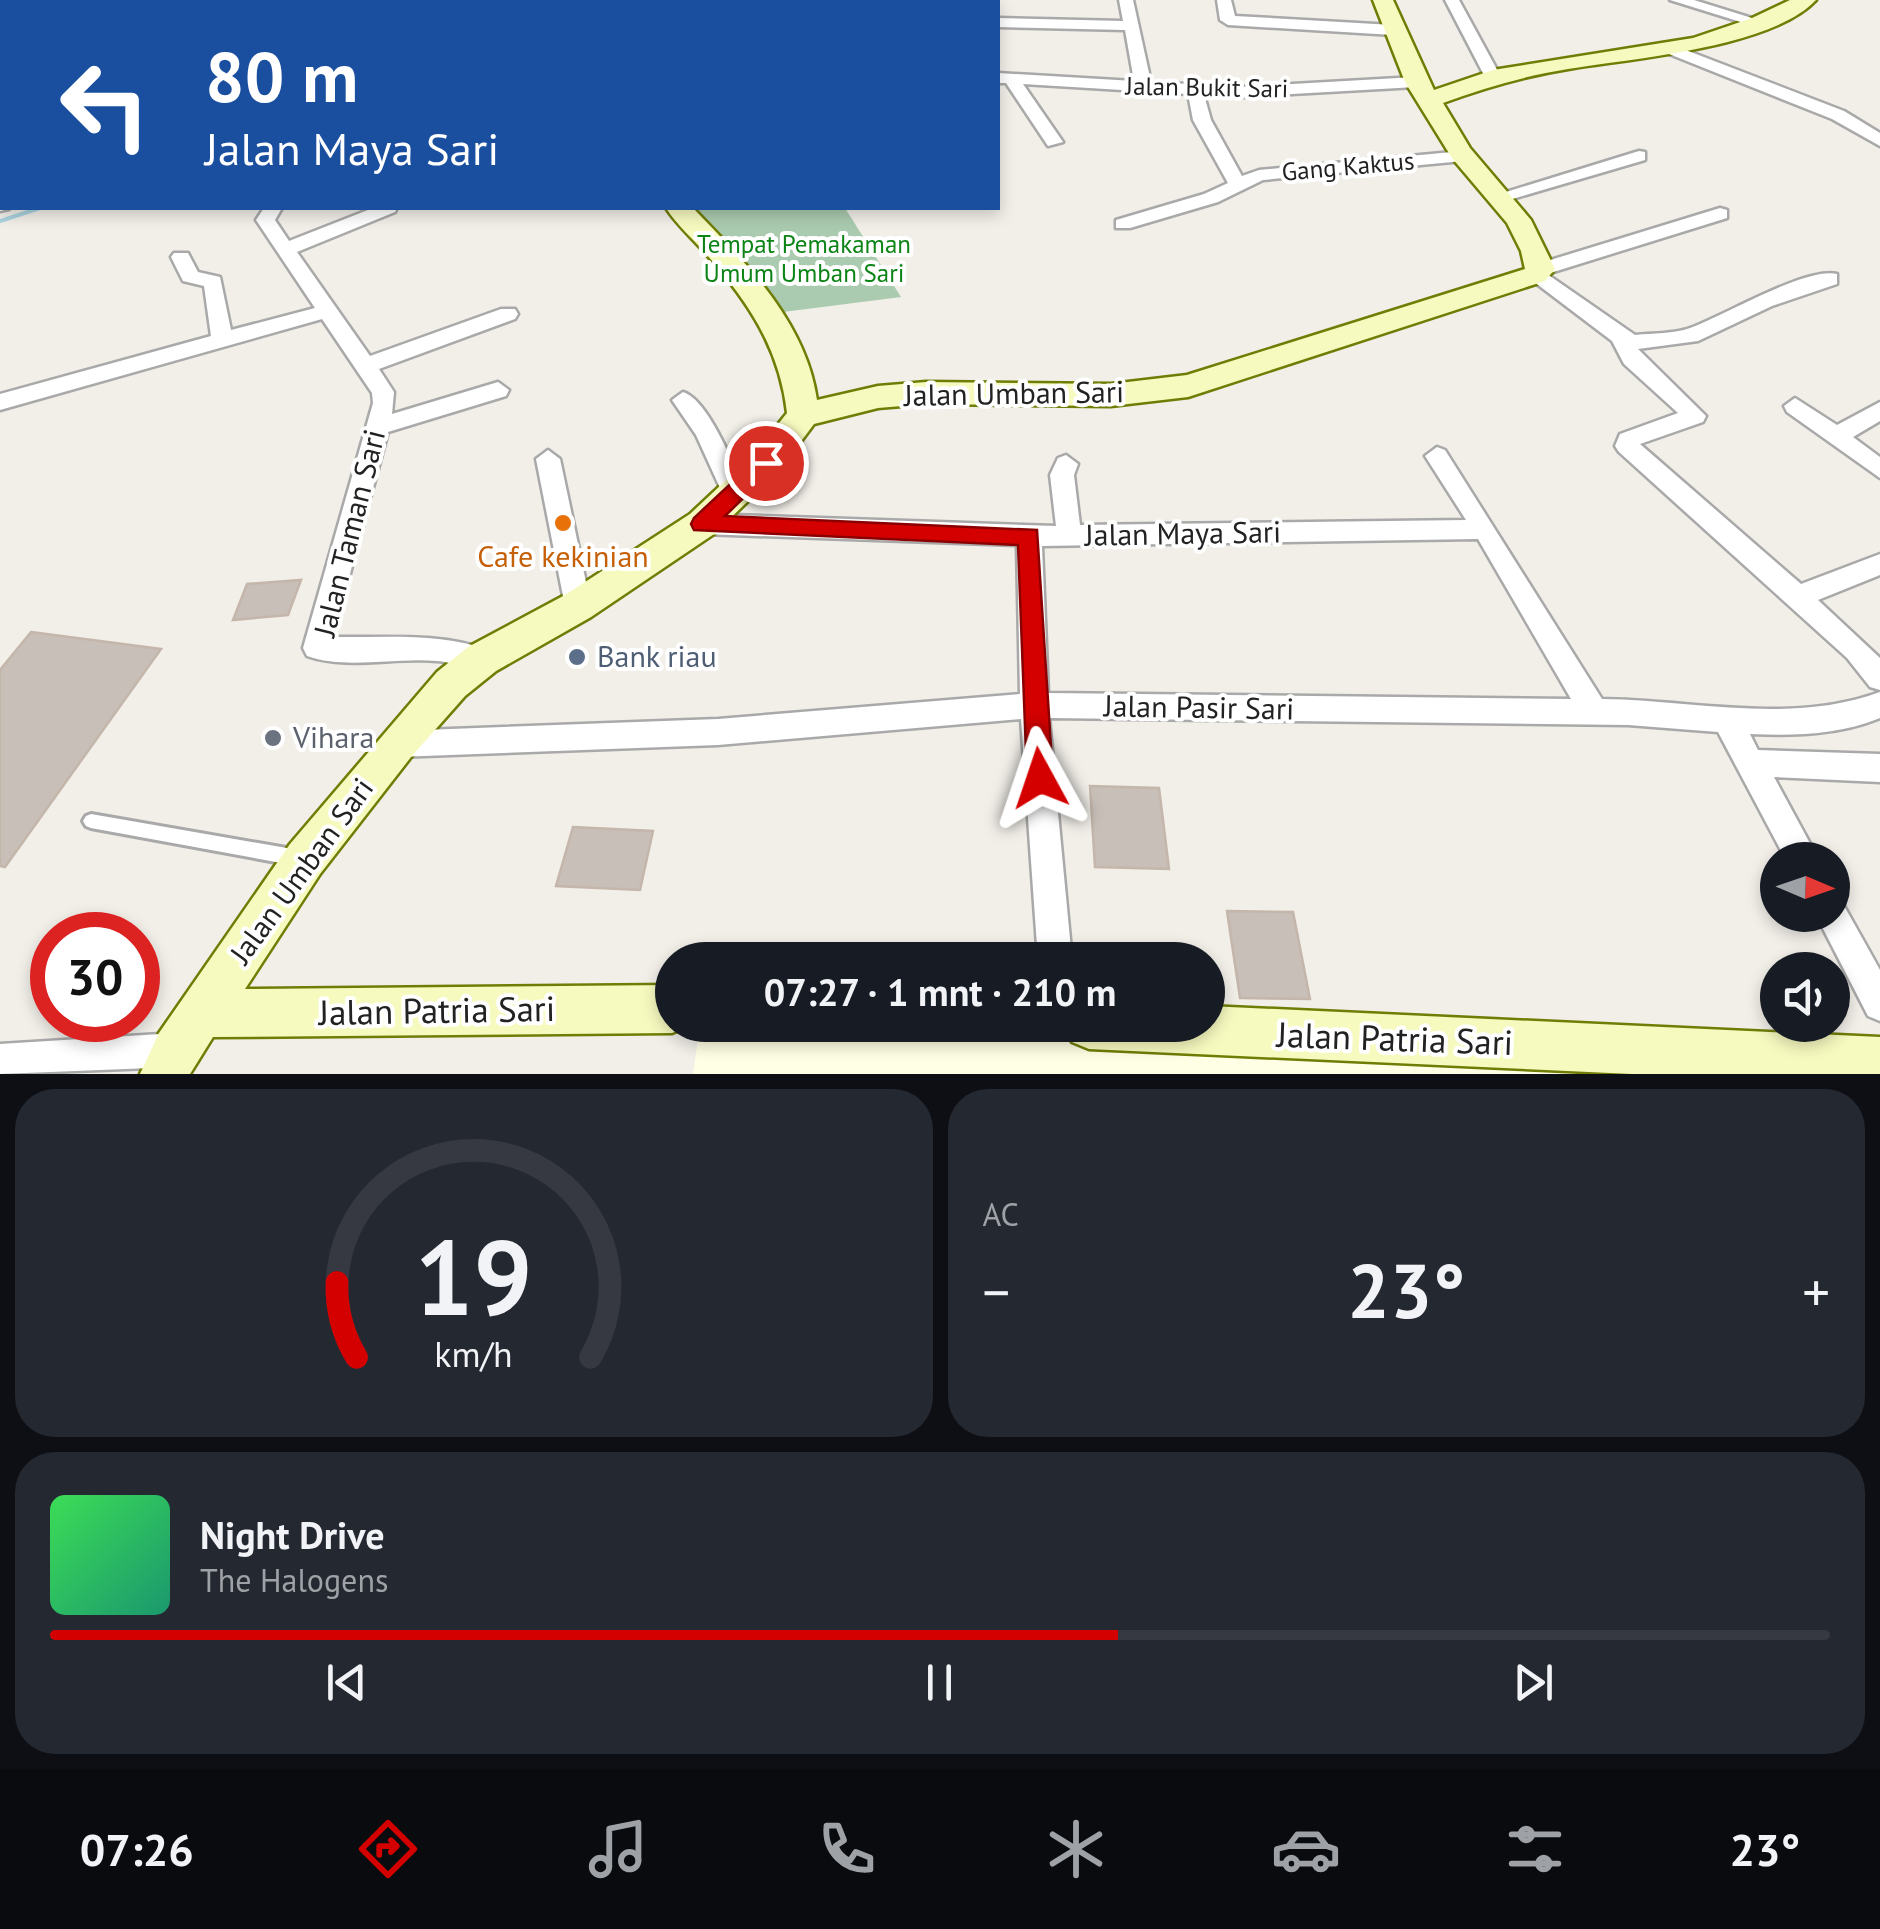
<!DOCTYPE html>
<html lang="id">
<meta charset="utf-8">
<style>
body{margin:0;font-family:"PT Sans",sans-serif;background:#242831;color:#f1f3f6;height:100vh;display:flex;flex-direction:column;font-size:38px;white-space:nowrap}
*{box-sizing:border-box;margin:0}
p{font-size:32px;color:#9ea1a6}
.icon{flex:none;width:55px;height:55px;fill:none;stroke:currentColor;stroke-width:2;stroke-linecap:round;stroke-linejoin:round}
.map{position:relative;height:1074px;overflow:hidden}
.panel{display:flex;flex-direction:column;gap:15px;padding:15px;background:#0d0f14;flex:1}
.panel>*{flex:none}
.top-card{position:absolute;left:0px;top:0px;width:1000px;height:210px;box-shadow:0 5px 15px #0003;background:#1a4fa0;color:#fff;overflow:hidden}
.needle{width:65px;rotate:92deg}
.fabs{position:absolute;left:1760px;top:842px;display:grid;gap:20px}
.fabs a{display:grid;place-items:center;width:90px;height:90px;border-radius:50%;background:#171b24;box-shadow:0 5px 15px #0003;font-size:50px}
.speed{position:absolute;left:30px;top:912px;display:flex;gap:20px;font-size:50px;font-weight:700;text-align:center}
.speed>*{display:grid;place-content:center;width:130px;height:130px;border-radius:50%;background:#171b24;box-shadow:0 5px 15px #0003;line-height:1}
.speed .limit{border:15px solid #d22;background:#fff;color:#111}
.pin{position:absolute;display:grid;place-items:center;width:85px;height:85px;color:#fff;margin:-42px;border:5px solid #fff;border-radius:50%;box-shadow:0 2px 10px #0007}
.me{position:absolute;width:110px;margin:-55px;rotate:355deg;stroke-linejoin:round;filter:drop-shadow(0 0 8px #0008)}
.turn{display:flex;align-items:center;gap:35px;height:210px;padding:0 40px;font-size:45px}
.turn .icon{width:130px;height:130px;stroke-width:2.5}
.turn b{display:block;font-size:70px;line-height:85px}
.big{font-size:75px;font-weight:700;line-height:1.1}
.panel .tile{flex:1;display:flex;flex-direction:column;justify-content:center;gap:15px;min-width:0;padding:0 35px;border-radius:40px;background:#242831}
.panel .dial{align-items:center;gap:0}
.dial svg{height:260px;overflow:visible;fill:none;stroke:#363941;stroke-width:7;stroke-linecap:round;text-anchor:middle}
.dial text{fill:#f1f3f6;stroke:none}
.song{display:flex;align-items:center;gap:30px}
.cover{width:120px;height:120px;border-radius:15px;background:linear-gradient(135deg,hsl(130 70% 55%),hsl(160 70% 35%))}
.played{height:10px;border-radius:5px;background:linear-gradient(90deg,#d40000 60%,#363941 60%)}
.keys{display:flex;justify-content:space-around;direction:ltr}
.heat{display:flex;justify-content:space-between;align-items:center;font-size:55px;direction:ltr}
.panel .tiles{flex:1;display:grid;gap:15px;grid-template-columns:1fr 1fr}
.tile:last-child{grid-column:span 2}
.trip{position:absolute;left:655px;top:942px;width:570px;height:100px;border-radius:50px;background:#171b24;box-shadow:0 5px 15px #0003;font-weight:700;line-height:100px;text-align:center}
.tab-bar{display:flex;height:160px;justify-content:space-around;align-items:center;background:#090b0e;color:#9ea1a6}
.tab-bar .icon{width:70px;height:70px}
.tab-bar .current{color:#d40000}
.tab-bar b{font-size:45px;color:#f1f3f6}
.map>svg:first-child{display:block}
</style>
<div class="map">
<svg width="1880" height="1074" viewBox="0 0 1880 1074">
<rect width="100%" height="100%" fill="#f2efe9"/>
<path fill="#ffffe5" d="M700 1025H828L1855 1074H693Z"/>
<path fill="#aacbaf" d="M691 208H845L901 297 783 312Z"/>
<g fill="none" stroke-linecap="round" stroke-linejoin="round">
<path stroke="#aad3df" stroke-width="4" d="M0 221 40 208"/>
</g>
<g fill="#c7bfb8" stroke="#c4b6ab" stroke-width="2.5">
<path d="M301 580 288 615 233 620 247 584Z"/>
<path d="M31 632 161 649 5 867 0 866V670Z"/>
<path d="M1090 786 1159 788 1169 869 1095 867Z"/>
<path d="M573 827 653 831 640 890 556 886Z"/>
<path d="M1227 911 1293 912 1310 999 1240 998Z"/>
</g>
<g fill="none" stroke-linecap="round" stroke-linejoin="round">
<g stroke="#a9a9a9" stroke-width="6">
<path id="lane" d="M91 814 298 850 303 853 306 858 303 863 298 866 91 828 86 826 83 821 86 816Z"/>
</g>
<g stroke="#a9a9a9" stroke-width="5">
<g id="street">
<path d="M372 0H386L387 2H373Z"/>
<path d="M996 0V2H982V0Z"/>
<path d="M1119 0H1133L1151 82 1240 87 1416 77 1424 82 1416 87 1240 97 1204 95 1211 120 1242 176 1259 170 1463 151 1472 156 1463 161 1263 180 1218 202 1130 228H1116V220L1204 194 1228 183 1193 120 1188 94 1023 84 1063 142 1048 146 1006 83H998V73L1134 81 1125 30 998 27V18L1123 21Z"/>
<path d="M1217 0H1231L1235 16 1393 25 1401 30 1393 35 1228 25 1220 20Z"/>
<path d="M1445 0H1459L1501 77 1499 80 1485 77Z"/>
<path d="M1670 0H1694L1768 23 1760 28Z"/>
<path d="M2 42V55L0 56V43Z"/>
<path d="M1670 44 1844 111 1880 133V146L1832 119 1664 52 1662 49Z"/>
<path d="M0 70 2 71V85L0 84Z"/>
<path d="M1639 151 1645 152V160L1502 202 1493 196Z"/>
<path d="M0 199 2 208 9 209 0 211Z"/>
<path d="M264 208H282L275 220 289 241 373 208H397L395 212 297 252 370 356 501 309H515L518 314 515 319 379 369 394 392 392 414 498 382 509 390 506 396 388 432 333 637C388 638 439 632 492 651L496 659 492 667C475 673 454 662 437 661 396 657 346 670 307 656L303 648 373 403 372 393 322 319 0 410V394L211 336 204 286 183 281 171 257 174 253H188L198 272 220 277 231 330 315 308 256 220Z"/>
<path d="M1720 208 1727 210V218L1547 274 1635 335C1653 333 1674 334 1690 328 1724 316 1805 267 1837 274V284L1772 306 1698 341 1638 349 1706 416 1703 422 1640 444 1801 584 1880 554V575L1818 600 1880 658V690L1870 687 1847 658 1619 452 1615 446 1620 434 1678 413 1624 364 1612 341 1525 275 1534 265Z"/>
<path d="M683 392C709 400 735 469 747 494L744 501H726L696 435 672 400Z"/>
<path d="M1795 398 1837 425 1880 402V421L1853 437 1880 457V478L1787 412 1784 406Z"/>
<path d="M1437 447 1445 450 1602 699C1694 700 1790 725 1880 692V718C1839 735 1794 736 1750 734L1758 750 1880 754V782L1774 777 1819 860H1786L1718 732 1628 725 1049 718 1072 960H1038L1021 719 718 745 397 757 387 753 383 744 387 735 397 731 718 719 1020 694 1017 545 702 534 693 531 690 524 693 517 702 514 1056 526 1050 475 1058 458 1066 455 1078 464 1074 475 1080 525 1466 520 1425 456ZM1478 539 1571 699 1048 693 1042 546Z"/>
<path d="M548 450 560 459 591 606 587 614 578 617 569 614 565 606 536 459Z"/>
<path d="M1832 899 1843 904 1880 970V1021L1868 1016 1816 915H1832Z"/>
<path d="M176 1033 188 1038 193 1050 188 1062 176 1067 0 1074V1044Z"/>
</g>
</g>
<g stroke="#707d05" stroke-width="5">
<g id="secondary">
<path d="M520 0H540L541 2H521Z"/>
<path d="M1373 0H1393L1434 90 1493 70 1693 38 1752 18 1790 0H1816C1771 48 1632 58 1568 69 1524 76 1484 88 1443 103L1470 148 1531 220 1555 269 1545 281 1188 397 1111 406 926 404 878 408 814 424 778 472 714 534 591 617 496 671 465 696 411 757 320 874 245 989 672 985V1025L689 1026 672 1033 213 1037 190 1074H140L159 1033 290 844 437 672 468 647 565 595 690 514 754 454 787 413C780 350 749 302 707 255 694 240 676 224 666 208H693C745 262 806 322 817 400L878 386 926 382 1111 384 1187 375 1525 269 1521 251 1507 223 1452 158 1405 82Z"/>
<path d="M1208 1006 1880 1037V1074H1632L1089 1049 1072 1042 1065 1025H1208Z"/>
</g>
</g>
<use href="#lane" fill="#fff" fill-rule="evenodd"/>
<use href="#street" fill="#fff" fill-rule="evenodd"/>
<use href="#secondary" fill="#f7fabf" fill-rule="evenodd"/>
</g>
<path fill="#d40000" stroke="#8a0000" stroke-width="2.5" d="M766 455 776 463 773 469 725 516 1037 530 1053 778 1050 787 1040 791 1030 787 1027 778 1018 545 694 530 691 524 694 518 758 458Z"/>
<circle fill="#e8710a" stroke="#fff" stroke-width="4" cx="563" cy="523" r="10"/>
<circle fill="#5c6f8a" stroke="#fff" stroke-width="4" cx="577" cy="657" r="10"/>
<circle fill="#6b7280" stroke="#fff" stroke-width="4" cx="273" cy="738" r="10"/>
<g text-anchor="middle" stroke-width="8" stroke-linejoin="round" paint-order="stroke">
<g font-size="25" fill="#222" stroke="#fff">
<text transform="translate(1207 87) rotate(1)" y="9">Jalan Bukit Sari</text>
<text transform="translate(1348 166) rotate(-5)" y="9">Gang Kaktus</text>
</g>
<g font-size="25" fill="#0c8416" stroke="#fff">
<text x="804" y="253">Tempat Pemakaman<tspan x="804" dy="29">Umum Umban Sari</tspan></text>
</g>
<g font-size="30" fill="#222" stroke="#fff">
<text transform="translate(1014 394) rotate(-1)" y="10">Jalan Umban Sari</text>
<text transform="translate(350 533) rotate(-76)" y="10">Jalan Taman Sari</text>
<text transform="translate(1183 534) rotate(-1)" y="10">Jalan Maya Sari</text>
<text transform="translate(1199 708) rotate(1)" y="10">Jalan Pasir Sari</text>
<text transform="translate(302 871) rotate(-54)" y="10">Jalan Umban Sari</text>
</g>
<g font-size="30" fill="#c56008" stroke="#fff">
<text x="563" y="567">Cafe kekinian</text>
</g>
<g font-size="30" fill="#4e5e75" stroke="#fff" text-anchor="start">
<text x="597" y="667">Bank riau</text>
</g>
<g font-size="30" fill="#5b616d" stroke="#fff" text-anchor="start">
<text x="293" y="748">Vihara</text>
</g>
<g font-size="35" fill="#222" stroke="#fff">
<text transform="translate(437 1011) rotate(-1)" y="12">Jalan Patria Sari</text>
<text transform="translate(1395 1039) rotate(2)" y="12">Jalan Patria Sari</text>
</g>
</g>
</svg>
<div class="fabs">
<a><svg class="needle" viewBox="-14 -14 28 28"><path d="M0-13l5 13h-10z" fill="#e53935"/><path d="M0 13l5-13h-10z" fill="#9ea1a6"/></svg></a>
<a><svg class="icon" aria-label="sound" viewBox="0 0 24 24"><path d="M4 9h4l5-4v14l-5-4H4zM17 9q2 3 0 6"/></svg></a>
</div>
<div class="speed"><div class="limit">30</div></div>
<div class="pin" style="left:766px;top:463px;background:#d93025"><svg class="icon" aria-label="arrive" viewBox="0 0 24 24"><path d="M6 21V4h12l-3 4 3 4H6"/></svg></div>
<svg class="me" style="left:1040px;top:778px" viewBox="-20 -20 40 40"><path d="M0-17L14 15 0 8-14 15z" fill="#d40000" stroke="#fff" stroke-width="4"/></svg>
<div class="trip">07:27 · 1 mnt · 210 m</div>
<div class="top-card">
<div class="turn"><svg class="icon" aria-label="left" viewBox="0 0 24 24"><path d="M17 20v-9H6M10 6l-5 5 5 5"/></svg><div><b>80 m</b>Jalan Maya Sari</div></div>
</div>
</div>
<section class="panel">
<div class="tiles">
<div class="tile dial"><svg viewBox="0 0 100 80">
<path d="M14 69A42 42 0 1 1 86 69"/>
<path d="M14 69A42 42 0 0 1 8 46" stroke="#d40000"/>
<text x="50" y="56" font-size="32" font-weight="700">19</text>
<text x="50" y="72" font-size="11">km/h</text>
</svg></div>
<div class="tile"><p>AC</p>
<div class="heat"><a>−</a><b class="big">23°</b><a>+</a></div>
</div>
<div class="tile">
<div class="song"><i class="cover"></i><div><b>Night Drive</b><p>The Halogens</p></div></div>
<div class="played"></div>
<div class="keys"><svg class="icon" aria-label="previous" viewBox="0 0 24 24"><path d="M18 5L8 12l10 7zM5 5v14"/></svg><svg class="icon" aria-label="pause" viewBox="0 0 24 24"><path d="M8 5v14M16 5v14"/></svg><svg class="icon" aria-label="next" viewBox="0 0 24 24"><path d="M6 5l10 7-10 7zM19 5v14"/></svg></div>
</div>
</div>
</section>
<nav class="tab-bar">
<b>07:26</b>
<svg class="icon current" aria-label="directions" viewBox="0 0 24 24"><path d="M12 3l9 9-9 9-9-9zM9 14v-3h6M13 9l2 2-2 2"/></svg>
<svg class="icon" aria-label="music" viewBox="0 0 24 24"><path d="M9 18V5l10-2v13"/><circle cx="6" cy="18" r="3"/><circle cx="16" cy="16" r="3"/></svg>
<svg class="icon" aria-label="phone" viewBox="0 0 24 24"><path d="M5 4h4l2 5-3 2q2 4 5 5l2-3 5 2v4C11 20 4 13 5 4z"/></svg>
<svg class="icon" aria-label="climate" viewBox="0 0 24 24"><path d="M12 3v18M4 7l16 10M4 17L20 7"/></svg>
<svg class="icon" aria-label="car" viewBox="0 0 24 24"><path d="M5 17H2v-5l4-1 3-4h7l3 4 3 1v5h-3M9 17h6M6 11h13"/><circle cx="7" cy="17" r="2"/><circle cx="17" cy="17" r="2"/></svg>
<svg class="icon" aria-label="filters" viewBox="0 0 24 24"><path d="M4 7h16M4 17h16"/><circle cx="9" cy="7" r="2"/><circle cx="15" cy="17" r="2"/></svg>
<b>23°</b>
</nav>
